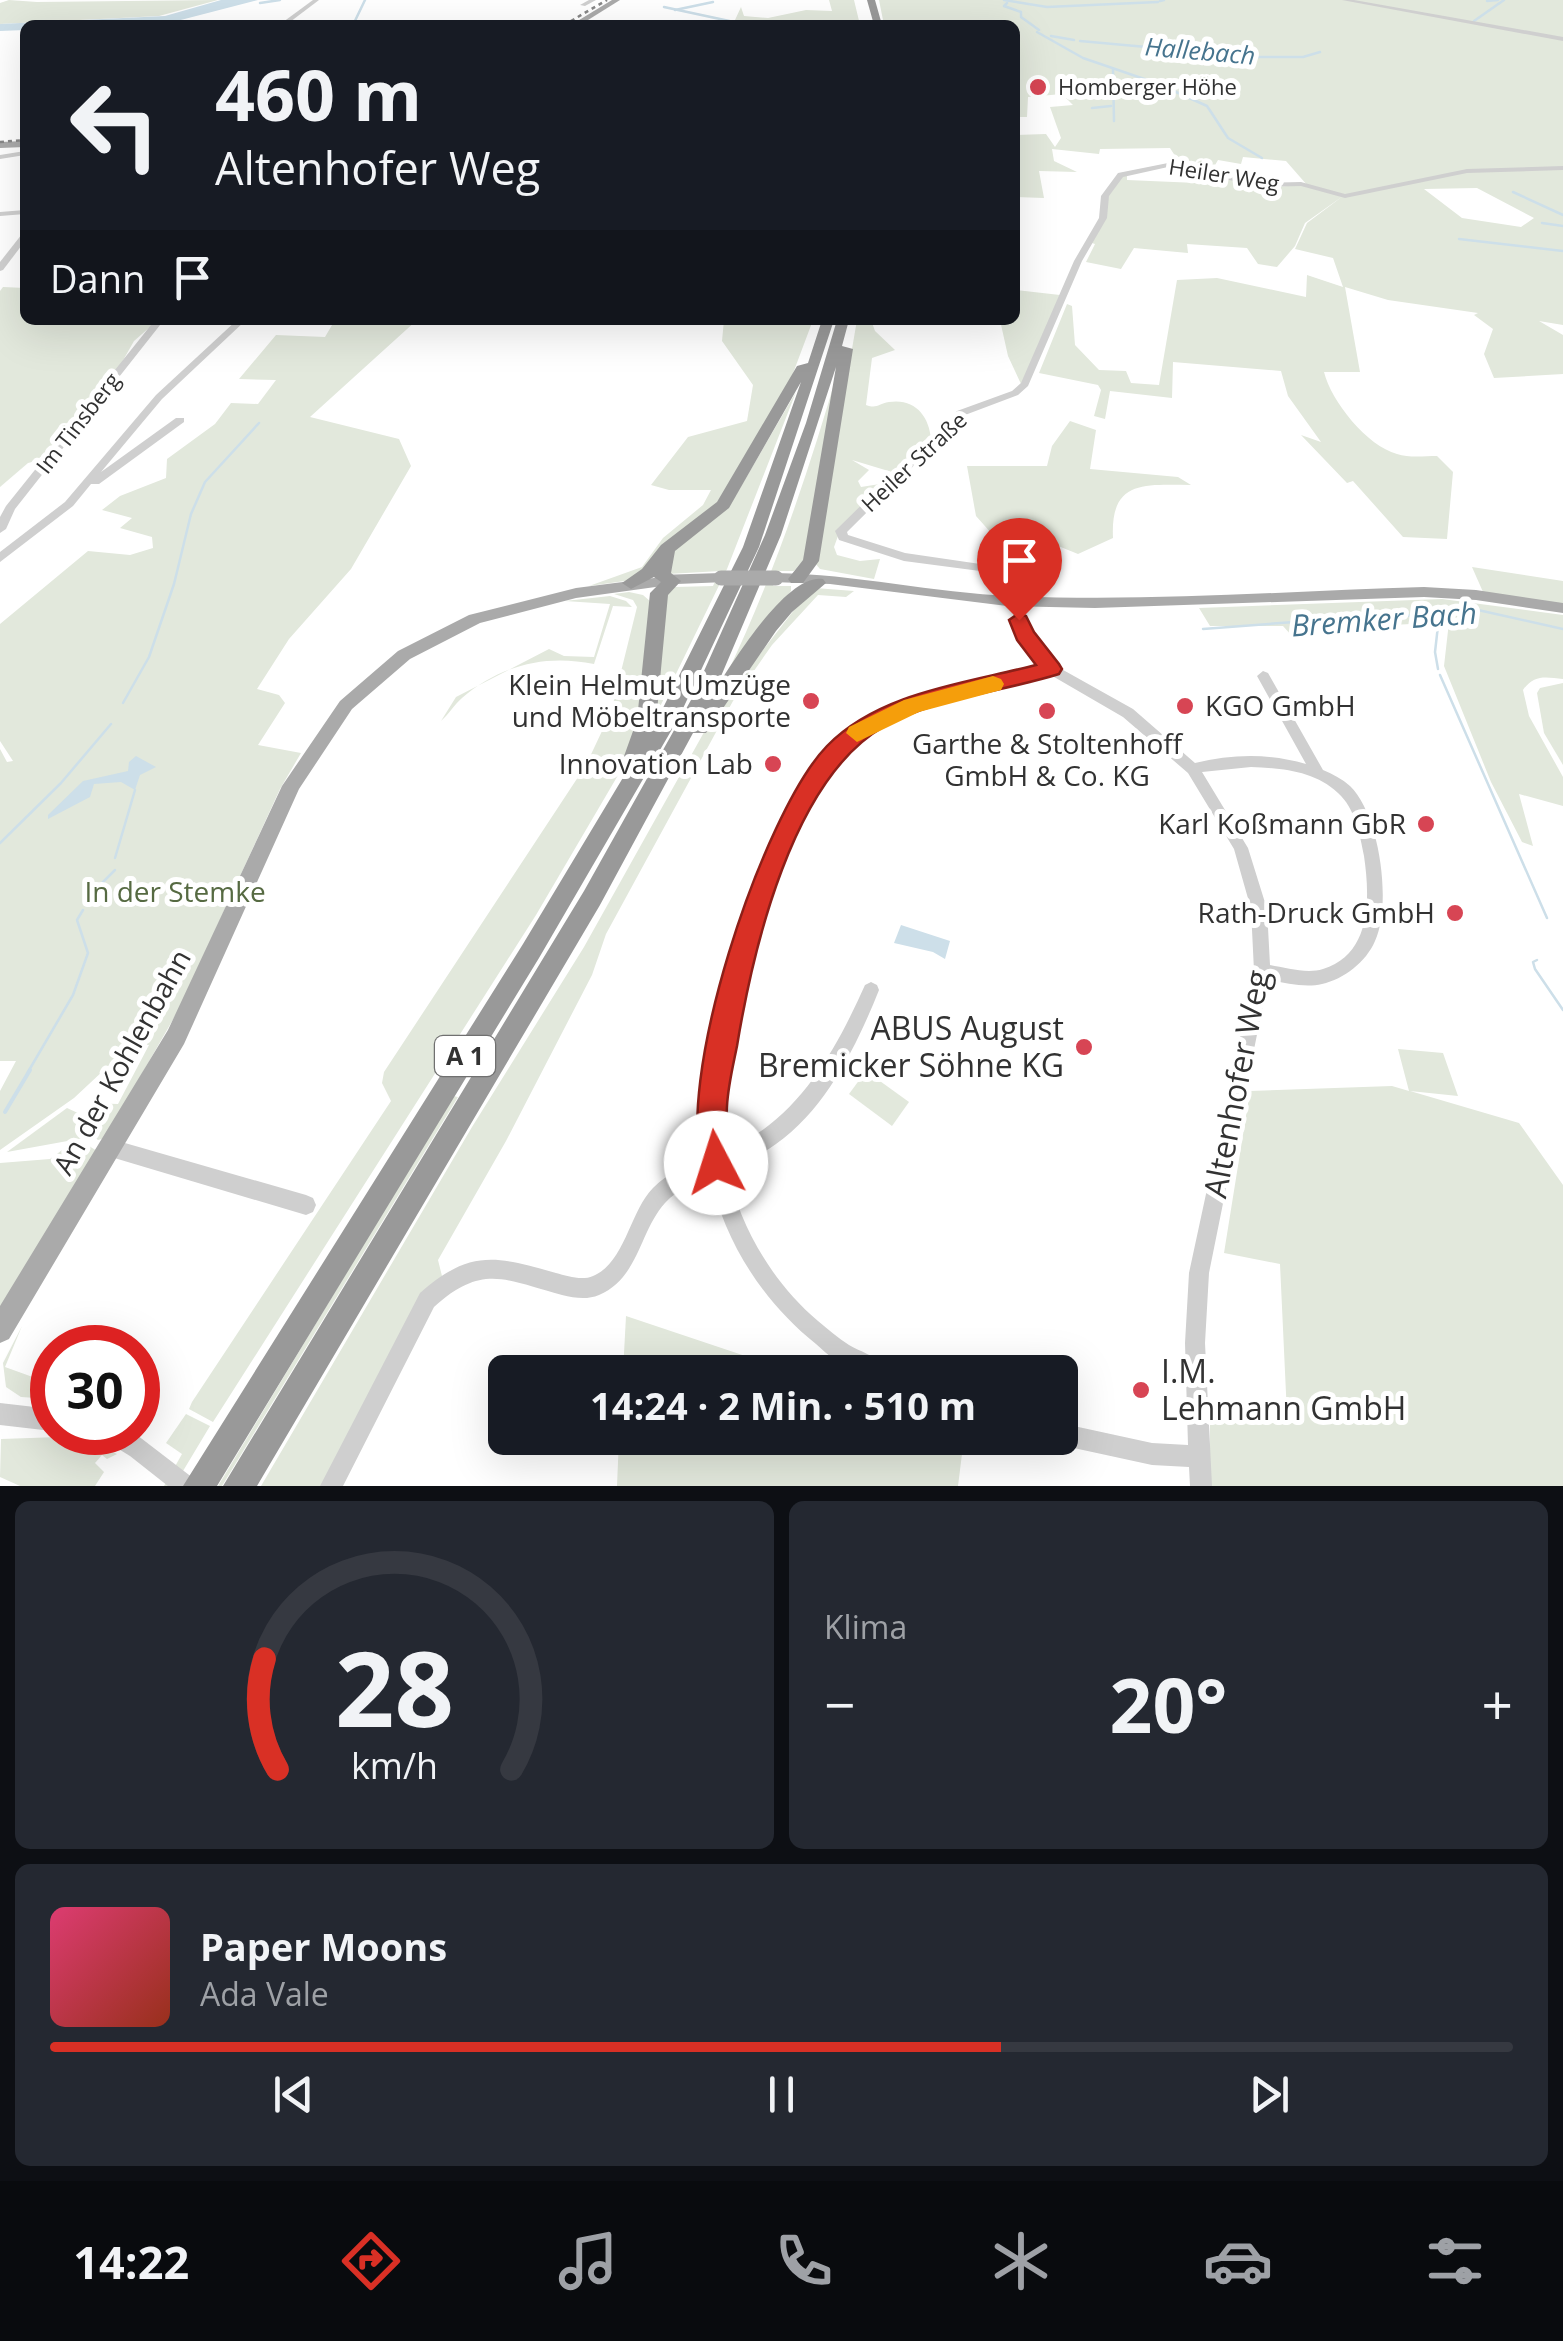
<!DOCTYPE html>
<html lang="de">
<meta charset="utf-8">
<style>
body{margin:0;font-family:"Open Sans",sans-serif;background:#242831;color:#f1f3f6;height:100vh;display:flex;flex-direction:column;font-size:38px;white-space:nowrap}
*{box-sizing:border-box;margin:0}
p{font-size:32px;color:#9ea1a6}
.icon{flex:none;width:55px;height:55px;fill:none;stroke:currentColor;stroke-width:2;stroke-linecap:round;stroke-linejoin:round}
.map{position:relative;height:1486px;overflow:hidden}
.details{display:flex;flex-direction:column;gap:15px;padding:15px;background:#0d0f14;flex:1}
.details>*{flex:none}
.top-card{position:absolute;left:20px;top:20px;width:1000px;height:305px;border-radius:15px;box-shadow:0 10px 40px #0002;background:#171b24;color:#f1f3f6;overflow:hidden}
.speed{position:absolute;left:30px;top:1325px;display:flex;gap:20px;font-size:50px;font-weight:700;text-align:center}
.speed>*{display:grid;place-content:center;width:130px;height:130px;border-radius:50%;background:#171b24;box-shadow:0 10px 40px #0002;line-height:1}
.speed .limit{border:15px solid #d22;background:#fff;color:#111}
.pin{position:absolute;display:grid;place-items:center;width:85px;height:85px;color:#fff;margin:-102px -42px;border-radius:50% 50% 50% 0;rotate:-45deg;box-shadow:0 0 10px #0007}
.pin .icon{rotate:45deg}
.me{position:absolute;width:110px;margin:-55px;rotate:355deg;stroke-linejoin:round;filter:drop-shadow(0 0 8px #0008)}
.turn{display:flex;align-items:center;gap:35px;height:210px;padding:0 30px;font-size:45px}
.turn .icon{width:130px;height:130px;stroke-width:2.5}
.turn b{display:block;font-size:70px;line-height:85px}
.then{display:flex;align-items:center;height:95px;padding:0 30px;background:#0003;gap:20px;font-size:38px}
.big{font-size:75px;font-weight:700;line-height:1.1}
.details .tile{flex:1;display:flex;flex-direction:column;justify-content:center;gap:15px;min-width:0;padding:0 35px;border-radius:15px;background:#242831}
.details .dial{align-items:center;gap:0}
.dial svg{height:260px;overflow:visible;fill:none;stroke:#363941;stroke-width:7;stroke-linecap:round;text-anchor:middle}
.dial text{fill:#f1f3f6;stroke:none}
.song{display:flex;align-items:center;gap:30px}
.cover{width:120px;height:120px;border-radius:15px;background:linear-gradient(135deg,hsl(340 70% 55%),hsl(10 70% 35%))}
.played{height:10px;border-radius:5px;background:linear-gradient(90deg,#d93025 65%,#363941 65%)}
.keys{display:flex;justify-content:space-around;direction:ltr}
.heat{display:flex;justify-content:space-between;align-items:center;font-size:55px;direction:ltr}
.details .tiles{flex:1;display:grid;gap:15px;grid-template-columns:1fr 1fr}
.tile:last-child{grid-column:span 2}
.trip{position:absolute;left:488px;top:1355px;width:590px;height:100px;border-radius:15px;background:#171b24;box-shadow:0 10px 40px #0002;font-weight:700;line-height:100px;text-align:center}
.dock{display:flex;height:160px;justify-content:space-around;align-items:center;background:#090b0e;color:#9ea1a6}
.dock .icon{width:70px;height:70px}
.dock .active{color:#d93025}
.dock b{font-size:45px;color:#f1f3f6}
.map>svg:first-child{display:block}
</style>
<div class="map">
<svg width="1563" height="1486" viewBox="0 0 1563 1486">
<rect width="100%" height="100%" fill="#fff"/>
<g fill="#e2e8dc" fill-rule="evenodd">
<path d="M9 0 37 2 218 0 159 16 0 24V3Z"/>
<path d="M829 0H854L860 25H749L735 20 741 7 744 16 768 18 806 10 832 11Z"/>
<path d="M879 0H1563V325L1539 321 1563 335V374L1494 378 1484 354 1493 329 1474 315 1478 313 1388 300 1345 287 1360 372H1324C1331 401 1367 446 1397 454 1409 458 1424 456 1437 456L1453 472 1447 539 1403 537 1353 481 1347 483 1301 435 1321 442 1288 396 1281 371 1173 362 1172 398 1110 391 1105 419 1094 416 1101 390 1098 385 1039 373 1067 304 1072 306 1075 345 1099 370 1126 371 1131 383 1159 385 1177 280 1217 278 1306 297 1307 275 1343 287 1333 258 1295 249 1307 223 1343 196 1305 223 1295 246 1277 267 1258 264 1247 248 1187 244 1188 253 1134 248 1121 269 1086 262 1095 244 1089 242C1093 236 1099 229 1102 222 1112 199 1102 191 1127 173V180L1197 183 1190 168 1181 165 1170 148 1100 149 1099 154 1052 149 1054 161 1077 172 1039 171 1044 198 1015 197V135L1046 134 1055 147 1061 138 1050 107 1073 105 1062 94 1028 97 1027 117H1015V25H884ZM1243 157 1286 161 1307 185 1270 187 1211 172 1218 160 1241 164ZM1477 188 1534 218 1521 227 1462 218 1424 189Z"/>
<path d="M3 287 25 288V320H158L134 341 96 408 52 457 28 463 0 487V291Z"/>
<path d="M1015 290 1060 295 1035 360 1021 384 1008 356 1000 320H1015Z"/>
<path d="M335 320H417L310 417 399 439 411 466 351 569 289 639 257 689 279 695 285 703 258 745 301 753 280 789 179 1009 105 1138 98 1140 88 1131 90 1103 118 1104 149 1045 133 1043 74 1098 0 1150V1091L16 1061H0V749L7 762 13 761 0 741V624L88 551 130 555 153 548 152 537 120 528 132 518 102 510 120 496 166 478 167 459 215 424 231 403 258 404 276 380 239 379 276 335 325 337Z"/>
<path d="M724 320H813L789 384 719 503 632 580 589 586 642 567 663 538 703 505 711 490H669L651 485 688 437 747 421 753 385 722 341Z"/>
<path d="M857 320H871L875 331 895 350 872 358 866 405C877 409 878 404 889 402 915 398 929 416 931 439L895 473 852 460 869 470 858 481 861 487 880 484 886 476 890 478 838 536 834 547 837 555 860 561 880 559 874 579 820 569 815 563Z"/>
<path d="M839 367 806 557 794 571H778L773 586H791V591L726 676C774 575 808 474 839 367Z"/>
<path d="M796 392 727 569 655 717 662 598 675 587 713 586 720 571 668 574 670 555 736 495Z"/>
<path d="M1070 421 1096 430 1090 469 1178 477 1191 485C1145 485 1110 479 1113 538L1078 554 1031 535 992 534 976 516 967 466H1047L1052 446Z"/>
<path d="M1472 567 1563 581V605L1483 592Z"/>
<path d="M815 588 854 591 846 597 818 595 772 645 733 701 606 934 592 975 506 1141 438 1260 442 1276 322 1486H261L472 1127 584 947 717 709 805 596Z"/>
<path d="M629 592 643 595 651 602 635 744 624 765 536 915 213 1422 189 1409 192 1402 391 1101 382 1083 384 1072 586 765 611 712 637 607 633 600 614 594Z"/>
<path d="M610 596 626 601 632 607 613 606 594 664C545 654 501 665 462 698 454 705 449 714 441 721L456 697 549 649 564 656 594 657 610 604 565 601Z"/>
<path d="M1442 599 1563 615V679C1546 677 1534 674 1523 690L1529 716 1563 777V806L1519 794 1533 846 1522 842 1491 782 1444 666 1449 622 1335 628 1291 635 1283 626H1210L1199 608Z"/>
<path d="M1563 683V765L1544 733 1537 693 1540 688Z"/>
<path d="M1398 1049 1443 1053 1458 1096 1410 1091 1519 1123 1563 1185V1486H1210V1403L1287 1415 1280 1264 1224 1253 1250 1091 1392 1086 1409 1091Z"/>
<path d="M866 1071 909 1102 892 1126 849 1094Z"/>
<path d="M453 1096 458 1097 222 1486H218Z"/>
<path d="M67 1108 80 1114 84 1138 7 1152Z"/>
<path d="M69 1145 89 1146 97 1151 0 1310V1163L50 1159Z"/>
<path d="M626 1316 793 1372H623Z"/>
<path d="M22 1326 5 1367 52 1384V1399L21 1397 6 1387 3 1363Z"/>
<path d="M186 1414 210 1426 174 1486H164L182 1454 166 1443Z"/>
<path d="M59 1437 95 1444 117 1454 107 1459 102 1455 95 1463 104 1472 95 1486H20L0 1477 1 1439Z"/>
<path d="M619 1438H964L958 1486H617Z"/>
</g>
<g fill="#cddfe9">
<path d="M221 0H258L173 22 25 25V30L0 31V24L165 16Z"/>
<path d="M136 756 156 767 140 775 135 790 121 782 94 784 90 797 48 819V815L83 781 128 771 129 762Z"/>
<path d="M901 925 950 941 945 959 933 952 894 943Z"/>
</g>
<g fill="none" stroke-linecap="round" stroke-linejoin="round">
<g stroke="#cddfe9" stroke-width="2.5">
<path d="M1004 0 1047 7 1158 2"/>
<path d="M1160 1 1164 0"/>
<path d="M1487 1 1498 0"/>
<path d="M260 3 280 0"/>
<path d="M1007 3 1004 6 1021 12V17L1039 30"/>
<path d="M664 7 748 25"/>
<path d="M675 10 713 2"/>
<path d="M1474 21 1504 0"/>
<path d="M353 25 365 0"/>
<path d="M1037 32 1083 58 1156 83 1207 106 1228 138 1262 158"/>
<path d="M1051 36 1074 40"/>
<path d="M1080 41 1257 57H1303L1320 52"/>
<path d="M1113 69 1114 121"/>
<path d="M1092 108 1111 106"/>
<path d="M1513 192 1563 215"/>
<path d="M1542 223 1563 226"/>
<path d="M1459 239 1563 251"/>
<path d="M1203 629 1294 622 1374 623 1421 613 1478 610 1563 629"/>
<path d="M1438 669 1435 652 1439 617 1447 610"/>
<path d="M1440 675 1547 918"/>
<path d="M123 703 149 657 174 584 191 514 205 482 259 423"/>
<path d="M0 843 61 783 111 724"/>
<path d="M115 858 135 790"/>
<path d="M89 896 115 870"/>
<path d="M1537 960 1533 962 1535 969 1563 1010"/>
<path d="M28 1072 73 995 88 953 77 920 83 910"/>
</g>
<path stroke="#cddfe9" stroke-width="4" d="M5 1112 30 1070"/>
<g fill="#cfcfcf" fill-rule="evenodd">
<path d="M313 0H319L286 25H279Z"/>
<path d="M589 0H596L585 6 580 5Z"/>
<path d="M1342 0H1354L1563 37V41Z"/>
<path d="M25 151V155L0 159V155Z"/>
<path d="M1168 163 1262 183 1301 182 1345 194 1467 169 1563 166V170L1467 173 1345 198 1301 186 1262 187 1168 167 1123 177 1109 196 1107 218 1082 261 1028 386 1018 395 965 415 847 532 848 535 905 553 987 565 1004 577 1012 599 1021 598 1030 634 1056 666 1133 709 1195 763C1232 754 1269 753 1306 764L1257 676 1263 671 1268 673 1323 770C1333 774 1342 779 1350 786 1380 815 1392 904 1375 941 1366 962 1344 979 1322 984 1305 988 1286 983 1268 980L1209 1273 1205 1343 1212 1486H1190L1189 1467 1152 1465 1060 1445 1052 1442 1051 1438H1060V1423L1152 1443 1188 1445 1185 1343 1189 1273 1254 971 1251 909 1234 849 1188 773 1123 717 1049 674C992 688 927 696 875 728 804 772 775 865 752 941 739 987 727 1034 722 1082 720 1105 722 1128 724 1151 796 1123 835 1052 865 985L871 982 877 985 879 990C857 1045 826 1109 776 1144 761 1155 744 1161 727 1168 740 1227 772 1282 818 1321 828 1329 838 1338 849 1345 859 1351 876 1356 883 1365 884 1367 884 1370 885 1372 876 1372 863 1375 854 1371 840 1366 827 1354 816 1344 763 1302 724 1241 710 1175 694 1182 677 1190 665 1203 639 1232 639 1278 599 1295 587 1300 575 1298 562 1295 505 1280 483 1263 434 1307L343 1486H320L420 1293C470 1249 496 1256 556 1273 567 1276 582 1281 593 1276 625 1263 630 1211 653 1188 667 1173 688 1165 707 1157 694 1090 713 1018 733 954 756 874 790 766 867 720 919 688 984 681 1042 667L1018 635 1011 604H1003L995 582 980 571 904 561 839 540 835 531 957 411 1012 391 1021 383 1074 261 1099 218 1101 196 1118 173ZM1251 767C1282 768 1315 771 1338 793 1355 808 1360 835 1364 856 1370 897 1372 954 1323 969 1307 974 1287 968 1270 965L1267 909 1248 848 1202 772Z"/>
<path d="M25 210V214L0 216V212Z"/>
<path d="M22 234H25V241L3 270 0 271V262Z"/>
<path d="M155 320H164L15 509 6 529 0 533V517L6 506Z"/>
<path d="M237 320H246L162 399 101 472 176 418H184V422L99 484H91L73 506 0 562V552L65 502 156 395Z"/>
<path d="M111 1139 306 1195 313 1198 316 1205 313 1212 306 1215 111 1157 105 1154 102 1148 105 1142Z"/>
<path d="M0 1403 52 1409V1431L0 1425Z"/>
<path d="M101 1432H133L193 1478 196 1486H168L130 1456 104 1440Z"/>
</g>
<g fill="#aaa" fill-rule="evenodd">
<path d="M612 0H620L580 25H571Z"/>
<path d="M25 141V147L0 148V142Z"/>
<path d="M721 573 729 578 726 582 677 584 576 598 480 623 410 659 352 709 299 789 184 1044 9 1339 0 1343V1306L168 1030 282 786 340 701 398 651 469 615 576 588 654 578 660 575Z"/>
<path d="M776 573C855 574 933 593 1012 596 1149 602 1287 591 1424 587L1476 590 1563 603V613L1476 600 1424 597 1095 608 1007 606 830 584 771 582 768 578Z"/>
</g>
<g fill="#999" fill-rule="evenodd">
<path d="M867 0H875L882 25H874Z"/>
<path d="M822 320H834L759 547 678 719 539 958 217 1486H183L523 944 630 766 623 759 637 720 650 593 661 582 654 577 631 589 622 583 642 569 661 545 717 502 797 366 808 363ZM801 382 743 547 656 722 668 595 681 581 671 573 675 551 729 508Z"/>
<path d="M837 320H849L842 346 853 349 819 561 803 583H791L788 579 803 560 836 367 781 535 716 688C734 661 787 573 823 579L826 583 792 612 776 631 706 733H693L600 905 257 1486H223L584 891 691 700 765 535 806 423Z"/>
</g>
<g stroke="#878787" stroke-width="2.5" stroke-dasharray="4 4" stroke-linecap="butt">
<path d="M564 25 607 0"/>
<path d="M0 142 25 140"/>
</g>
<path stroke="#aaa" stroke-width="15" d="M721 578H776"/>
</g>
<path fill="#d93025" stroke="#8d1f18" stroke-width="2.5" d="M1019 613 1026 616 1034 632 1059 664 1062 669 1059 674C1005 691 931 699 883 727 792 780 753 949 737 1046 733 1066 728 1086 727 1106 725 1129 736 1152 727 1174L716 1179 705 1174C670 1089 763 812 827 746 879 692 967 683 1036 665L1017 640 1009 620Z"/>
<path fill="#f59e0b" d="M993 676 1001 679 1004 684 1001 690 919 712 857 742 846 733 849 727 904 700Z"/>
<g fill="#d74554" stroke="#fff" stroke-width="4">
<circle cx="1038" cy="87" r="10"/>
<circle cx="811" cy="701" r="10"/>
<circle cx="1185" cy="706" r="10"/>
<circle cx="1047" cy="711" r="10"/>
<circle cx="773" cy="764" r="10"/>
<circle cx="1426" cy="824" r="10"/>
<circle cx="1455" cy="913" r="10"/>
<circle cx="1084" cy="1047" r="10"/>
<circle cx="1141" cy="1390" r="10"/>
</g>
<g text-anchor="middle" stroke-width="10" stroke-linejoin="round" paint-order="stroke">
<g font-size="22" fill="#323232" stroke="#fff" text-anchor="start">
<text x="1058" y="95">Homberger Höhe</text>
</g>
<g font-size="22" fill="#323232" stroke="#fff">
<text transform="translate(1224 175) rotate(9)" y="8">Heiler Weg</text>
<text transform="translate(78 423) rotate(-52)" y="8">Im Tinsberg</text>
<text transform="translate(914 462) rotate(-43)" y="8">Heiler Straße</text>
</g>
<g font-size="25" font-style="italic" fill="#46748e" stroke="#fff">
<text transform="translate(1200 51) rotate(5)" y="9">Hallebach</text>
</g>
<rect fill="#fff" stroke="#707070" stroke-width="2.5" x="435" y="1036" width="60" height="40" rx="8"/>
<g font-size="25" font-weight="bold" fill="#323232">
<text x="465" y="1065">A 1</text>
</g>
<g font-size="28" fill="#323232" stroke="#fff" text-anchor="end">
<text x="791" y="695">Klein Helmut Umzüge<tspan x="791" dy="32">und Möbeltransporte</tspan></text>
<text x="1205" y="716" text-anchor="start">KGO GmbH</text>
<text x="1047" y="754" text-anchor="middle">Garthe &amp; Stoltenhoff<tspan x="1047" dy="32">GmbH &amp; Co. KG</tspan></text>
<text x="753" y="774">Innovation Lab</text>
<text x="1406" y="834">Karl Koßmann GbR</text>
<text x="1435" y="923">Rath-Druck GmbH</text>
</g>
<g font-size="28" fill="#566a42" stroke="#fff">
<text x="175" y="902">In der Stemke</text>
</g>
<g font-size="28" fill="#323232" stroke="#fff">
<text transform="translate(122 1062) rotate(-61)" y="10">An der Kohlenbahn</text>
</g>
<g font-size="30" font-style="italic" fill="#46748e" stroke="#fff">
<text transform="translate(1384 620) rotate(-4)" y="10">Bremker Bach</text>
</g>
<g font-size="32" fill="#323232" stroke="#fff" text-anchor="end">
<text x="1064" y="1040">ABUS August<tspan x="1064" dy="37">Bremicker Söhne KG</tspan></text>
<text x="1161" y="1383" text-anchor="start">I.M.<tspan x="1161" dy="37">Lehmann GmbH</tspan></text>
</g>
<g font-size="32" fill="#323232" stroke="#fff">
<text transform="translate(1237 1084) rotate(-79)" y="11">Altenhofer Weg</text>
</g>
</g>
</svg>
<div class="speed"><div class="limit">30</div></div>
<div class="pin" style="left:1019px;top:620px;background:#d93025"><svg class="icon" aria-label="arrive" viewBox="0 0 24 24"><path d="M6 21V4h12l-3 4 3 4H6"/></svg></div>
<svg class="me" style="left:716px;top:1163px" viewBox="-20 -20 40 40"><circle r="19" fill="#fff"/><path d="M0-13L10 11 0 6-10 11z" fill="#d93025"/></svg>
<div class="trip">14:24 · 2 Min. · 510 m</div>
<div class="top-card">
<div class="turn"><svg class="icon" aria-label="left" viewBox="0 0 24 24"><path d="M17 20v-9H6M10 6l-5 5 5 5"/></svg><div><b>460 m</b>Altenhofer Weg</div></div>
<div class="then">Dann<svg class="icon" aria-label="arrive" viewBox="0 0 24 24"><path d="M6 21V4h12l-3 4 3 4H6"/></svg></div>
</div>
</div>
<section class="details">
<div class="tiles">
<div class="tile dial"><svg viewBox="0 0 100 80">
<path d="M14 69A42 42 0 1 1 86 69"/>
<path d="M14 69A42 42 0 0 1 10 35" stroke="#d93025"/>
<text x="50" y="56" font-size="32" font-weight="700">28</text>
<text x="50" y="72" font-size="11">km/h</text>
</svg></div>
<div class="tile"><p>Klima</p>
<div class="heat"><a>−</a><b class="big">20°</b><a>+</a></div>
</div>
<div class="tile">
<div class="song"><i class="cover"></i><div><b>Paper Moons</b><p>Ada Vale</p></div></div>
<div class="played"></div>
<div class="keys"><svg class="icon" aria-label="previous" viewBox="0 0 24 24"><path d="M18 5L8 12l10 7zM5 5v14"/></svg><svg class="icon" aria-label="pause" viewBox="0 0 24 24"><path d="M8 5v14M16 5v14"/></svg><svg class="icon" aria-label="next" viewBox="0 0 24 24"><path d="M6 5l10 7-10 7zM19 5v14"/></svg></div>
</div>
</div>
</section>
<nav class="dock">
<b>14:22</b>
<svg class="icon active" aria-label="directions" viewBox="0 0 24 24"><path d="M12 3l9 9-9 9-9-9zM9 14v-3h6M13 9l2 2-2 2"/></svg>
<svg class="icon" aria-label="music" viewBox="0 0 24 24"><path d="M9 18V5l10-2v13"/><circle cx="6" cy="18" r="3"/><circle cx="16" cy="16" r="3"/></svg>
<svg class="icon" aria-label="phone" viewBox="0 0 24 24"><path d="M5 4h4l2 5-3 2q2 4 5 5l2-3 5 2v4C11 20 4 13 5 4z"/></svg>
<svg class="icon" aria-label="climate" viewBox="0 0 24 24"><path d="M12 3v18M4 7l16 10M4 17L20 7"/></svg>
<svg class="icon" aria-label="car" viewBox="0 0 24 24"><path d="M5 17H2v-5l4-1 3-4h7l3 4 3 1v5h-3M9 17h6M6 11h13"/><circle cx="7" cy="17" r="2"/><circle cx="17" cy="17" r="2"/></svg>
<svg class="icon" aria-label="filters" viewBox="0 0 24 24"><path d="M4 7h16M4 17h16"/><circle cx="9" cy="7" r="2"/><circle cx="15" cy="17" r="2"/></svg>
</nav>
